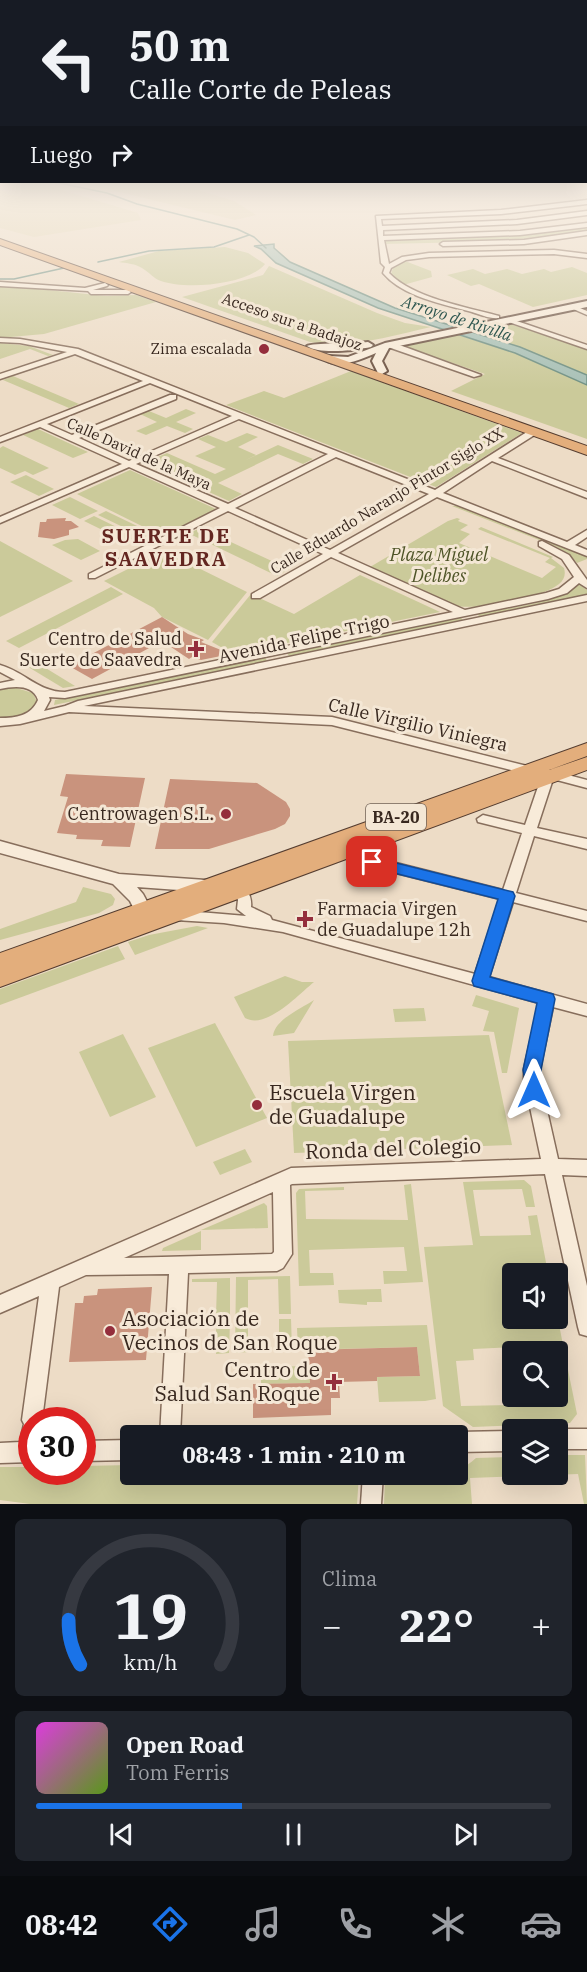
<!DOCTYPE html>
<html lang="es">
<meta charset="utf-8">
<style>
body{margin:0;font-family:"IBM Plex Serif",serif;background:#20242c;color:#f1f3f6;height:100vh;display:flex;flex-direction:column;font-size:22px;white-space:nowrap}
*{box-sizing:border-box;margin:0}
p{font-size:20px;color:#9ea1a6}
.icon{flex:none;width:33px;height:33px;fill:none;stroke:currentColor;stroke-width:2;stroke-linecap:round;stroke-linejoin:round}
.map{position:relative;height:1504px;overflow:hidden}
.side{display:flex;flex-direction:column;gap:15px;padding:15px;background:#0d0f14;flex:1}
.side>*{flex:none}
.banner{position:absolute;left:0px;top:0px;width:588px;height:183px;box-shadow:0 6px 24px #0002;background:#171b24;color:#f1f3f6;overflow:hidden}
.buttons{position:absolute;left:502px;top:1263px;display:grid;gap:12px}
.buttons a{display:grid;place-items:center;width:66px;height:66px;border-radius:6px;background:#171b24;box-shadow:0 6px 24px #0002;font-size:30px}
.speed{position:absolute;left:18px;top:1407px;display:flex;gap:12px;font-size:30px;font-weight:700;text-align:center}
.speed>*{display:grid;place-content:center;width:78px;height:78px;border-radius:50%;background:#171b24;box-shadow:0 6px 24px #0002;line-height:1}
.speed .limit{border:9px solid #d22;background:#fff;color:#111}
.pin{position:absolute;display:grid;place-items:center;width:51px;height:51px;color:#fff;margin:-26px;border-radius:12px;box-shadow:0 3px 9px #0006}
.me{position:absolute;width:66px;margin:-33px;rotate:0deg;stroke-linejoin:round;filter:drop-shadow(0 0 4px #0008)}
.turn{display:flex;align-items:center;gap:21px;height:126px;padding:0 30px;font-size:27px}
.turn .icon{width:78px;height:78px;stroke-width:2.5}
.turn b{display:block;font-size:42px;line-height:51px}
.then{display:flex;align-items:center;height:57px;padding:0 30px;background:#0003;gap:12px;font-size:22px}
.big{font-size:45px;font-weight:800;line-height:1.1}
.side .tile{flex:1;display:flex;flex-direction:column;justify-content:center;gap:9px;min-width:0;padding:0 21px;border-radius:9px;background:#20242c}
.side .dial{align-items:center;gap:0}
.dial svg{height:156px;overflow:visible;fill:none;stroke:#363941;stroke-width:7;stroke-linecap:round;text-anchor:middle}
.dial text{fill:#f1f3f6;stroke:none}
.song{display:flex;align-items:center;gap:18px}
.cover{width:72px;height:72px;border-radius:9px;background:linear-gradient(135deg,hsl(300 70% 55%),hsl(90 70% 35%))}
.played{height:6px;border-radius:3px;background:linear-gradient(90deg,#1a73e8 40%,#363941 40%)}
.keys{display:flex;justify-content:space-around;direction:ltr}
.heat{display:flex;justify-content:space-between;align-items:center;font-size:33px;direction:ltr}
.side .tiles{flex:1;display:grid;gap:15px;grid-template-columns:1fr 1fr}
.tile:last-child{grid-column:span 2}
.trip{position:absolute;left:120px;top:1425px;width:348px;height:60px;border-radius:6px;background:#171b24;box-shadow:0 6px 24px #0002;font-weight:800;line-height:60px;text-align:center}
.tab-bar{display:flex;height:96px;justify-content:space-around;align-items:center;background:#090b0e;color:#9ea1a6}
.tab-bar .icon{width:42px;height:42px}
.tab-bar .current{color:#1a73e8}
.tab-bar b{font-size:27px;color:#f1f3f6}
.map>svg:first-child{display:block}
</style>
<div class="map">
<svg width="587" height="1504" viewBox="0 0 587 1504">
<rect width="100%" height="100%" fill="#eddcc6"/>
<g fill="#e2d5b3">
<path d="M0 179 2 182H35L138 213 141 220 34 237 0 228Z"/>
<path d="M78 182H172L234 201 256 215 235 220Z"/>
</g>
<g fill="#cbca9a">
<path d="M587 226V231L553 238 516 241 382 244 384 239Z"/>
<path d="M225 247 248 253 265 264C248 285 186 290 161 281 154 279 149 272 142 268 136 264 126 263 119 262L159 251Z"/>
<path d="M405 261 431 271 432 277 403 285 391 274 393 268Z"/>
<path d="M269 266 377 313 405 323 431 327C391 336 350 349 310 342L182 297 263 275Z"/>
<path d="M572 267 587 273V295L533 307 479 284 471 286 447 275 473 269 485 274 507 269 522 274 544 269 551 272Z"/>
<path d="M0 285 106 296 136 295 156 302 44 334 0 338Z"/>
<path d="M510 324 587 349V375L520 347 472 332Z"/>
<path d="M458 335 515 353 587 385V439L451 391 485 374 403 346Z"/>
<path d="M0 343 29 346 53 355 48 356 30 349 0 359Z"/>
<path d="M351 371 522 433 436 487 226 405 264 391 284 398Z"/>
<path d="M13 376 79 404 69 408 3 380Z"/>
<path d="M186 409 196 413 176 422 193 429 185 433 167 426 146 435 136 431 157 422 140 414 149 411 166 418Z"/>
<path d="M38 429 88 452 73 458 23 435Z"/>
<path d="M247 433 258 437 238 447 256 455 244 461 278 445 313 459 303 464 278 454 218 483 242 494 229 501 144 463 167 453 215 474 226 469 195 456 216 447 198 439 208 435 226 442Z"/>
<path d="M3 446 49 468 33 475 25 471 15 475 0 468V448Z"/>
<path d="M130 470 216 509 162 536 77 494Z"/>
<path d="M26 475 54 489 39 496 10 482Z"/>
<path d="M70 497 98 511 80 519 52 505Z"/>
<path d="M452 506H462L587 556V559L577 563 569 554 557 547Z"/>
<path d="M106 511 160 537 152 541 98 515Z"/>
<path d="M94 516 137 537 127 542 84 521Z"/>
<path d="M457 518 460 519 458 521 468 525 460 530 470 534 459 543 542 578 556 567 545 562 550 558 478 529 481 527 553 557 551 558 564 568C566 575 564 580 559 584 542 598 474 612 454 605L370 567 448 521Z"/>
<path d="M201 528 289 569 277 576 192 535 194 534 191 532Z"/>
<path d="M78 539 100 551 81 560 52 545 65 540Z"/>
<path d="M0 541 64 576 73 581 0 617Z"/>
<path d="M164 551 247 592 208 640 162 617 154 608 104 581Z"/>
<path d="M360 575 440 612 233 654 212 642 251 594 294 614Z"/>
<path d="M577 583 587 590V595L480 617 477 614C501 609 565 603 577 583Z"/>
<path d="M111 587 123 594 19 648 6 641Z"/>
<path d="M460 617 463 620 289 656 287 653Z"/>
<path d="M26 656 75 686 63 688 20 662Z"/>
<path d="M265 657 267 661 54 705 55 700Z"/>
<path d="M13 687 33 693 37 702C30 715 14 719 0 717V690Z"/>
<path d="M83 887 111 894 115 899 113 905 99 913 0 940V929L76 902Z"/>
<path d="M197 926 208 928 135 955 128 942 149 935Z"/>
<path d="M118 946 125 959 0 1005V989Z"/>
<path d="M285 976 302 982H314C298 995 266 1030 245 1018L234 997Z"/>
<path d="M476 995 519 1008 507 1073H502L494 1032 483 1031 489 1011 472 1006Z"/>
<path d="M314 1000 294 1033 273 1036C275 1019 301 1009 314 1000Z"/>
<path d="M424 1008 426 1021 395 1022 393 1009Z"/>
<path d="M215 1023 267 1118 196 1147 148 1048Z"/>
<path d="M123 1034 156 1097 110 1117 79 1052Z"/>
<path d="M489 1035 512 1145 294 1153 288 1041Z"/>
<path d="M245 1149 252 1162 220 1175 213 1162Z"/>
<path d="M524 1180 531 1186 535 1207H526L522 1189 473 1190 480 1236 531 1235 528 1216 537 1215 548 1273 513 1274V1318L558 1319 563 1345 473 1349 474 1360 456 1361 461 1406 564 1404 558 1358 566 1360 577 1414 570 1423 473 1427 443 1406 424 1247 473 1245 463 1182Z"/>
<path d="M411 1184 423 1282 384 1284 383 1271H407L404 1247 309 1250 310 1273H333L334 1285 299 1286 296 1193 299 1189 344 1187V1190L305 1191 306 1219 408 1220 404 1185Z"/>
<path d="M264 1203 267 1206 268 1228 201 1230Z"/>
<path d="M201 1231V1250L162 1251 163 1248Z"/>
<path d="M290 1276 291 1314H279L278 1279 248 1280V1352L235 1353 236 1277Z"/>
<path d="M230 1278V1316H216L217 1282H192V1279Z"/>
<path d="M381 1289 382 1302H367V1305L339 1303 338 1290Z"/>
<path d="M279 1319H291L292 1351 279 1352Z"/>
<path d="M216 1320H230L229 1353 216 1354Z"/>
<path d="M427 1325 436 1399 425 1401 379 1402 377 1377 420 1376 417 1347 298 1350 297 1328Z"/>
<path d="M309 1366 310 1383 261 1384V1367Z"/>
<path d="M558 1455H585L587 1504H584L578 1474 470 1478 472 1504H384L385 1481 445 1480C455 1471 464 1469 476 1458L513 1457V1474H558Z"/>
<path d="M130 1465V1474L359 1475 357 1504H30L0 1500V1467H31L32 1472H82L83 1466Z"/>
</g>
<path fill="#a7c0b6" stroke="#6e8f82" stroke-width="1.5" d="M274 244V248L290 262 395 308 520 347 587 375V385L515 353 378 308 276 263 261 249 254 246Z"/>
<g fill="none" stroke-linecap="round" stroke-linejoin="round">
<g stroke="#6e8f82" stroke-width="1.5">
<path d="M54 182 107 193 137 204 237 229 254 237 266 248"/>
<path d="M98 262 149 251 214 247 249 235"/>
<path d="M0 279H14L64 268"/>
</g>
</g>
<g fill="#c9937d">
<path d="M66 518 65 521H71L79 527 69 530V535L54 539 38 537 40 522H46L47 519Z"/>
<path d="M162 617 188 634 204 640 201 642 231 654 201 660 192 657 189 659 162 641 92 679 69 666Z"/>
<path d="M66 774 145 778 130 847 101 846 103 840 76 839 77 835 57 833 68 797 60 796Z"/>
<path d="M170 779 257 783 286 802 290 809V816L285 824 275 829 209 849H155Z"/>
<path d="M152 1287 146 1360 69 1362 75 1303H83L84 1296 97 1295 98 1289Z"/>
<path d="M417 1347 420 1376 377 1377V1381L339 1382 340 1398H331V1415L253 1418V1384L310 1383 308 1350Z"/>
</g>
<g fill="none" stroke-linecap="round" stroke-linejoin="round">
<g stroke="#876e5c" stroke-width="3">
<g id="minor">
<path d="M587 200V204L501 214 381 219 382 226 517 220 587 211V215L517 224 383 230V236L520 231 587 223V227L520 235 384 240 389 264 402 257 429 253 554 250 587 254V258L554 254 429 257 406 260 391 268 389 273C413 298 466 307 499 316V318C490 319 481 315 472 312 443 304 403 297 383 273L385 267 381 263 376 216 501 210Z"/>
<path d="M587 231V235L524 244 443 246 440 244 443 242 524 240Z"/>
<path d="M0 282 85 288 105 283 108 285 107 286 93 290H128L131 292 128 294H91L88 291 0 286Z"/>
<path d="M573 305 587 311V315L571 308 570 307Z"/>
<path d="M508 318 587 345V349L506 321 505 320Z"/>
<path d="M0 338 20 339 78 349 435 490 530 430H536V434L498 458 587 492V498L492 461 443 493 567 542 587 530V537L575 545 587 550V556L437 497 338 553 465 610 546 593 559 589 574 577 562 559 539 546V542L542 541 569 555 587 580V588L579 583 567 593 548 599 65 698 49 697 50 700 44 711 65 706 78 701 587 595V601L84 706 332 717 531 767 533 770 531 773 527 774 332 725 69 712 20 724 0 726V718C16 718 31 716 38 700 33 684 14 686 0 689V683L15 680 0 672V665C25 672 38 692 65 692L453 612 331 557 260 598H252V594L323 554 228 511 95 578H89V574L220 508 129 467 0 523V517L122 464 40 427 0 442V437L143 381 75 354 0 379V374L67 352 20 343 0 342ZM150 383 232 416 129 461 79 438 176 399V395H170L72 435 47 424ZM239 419 328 454 228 504 136 464ZM336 457 429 494 330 550 235 508Z"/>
<path d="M388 343H394L481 375 474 377 388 347Z"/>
<path d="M553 771 587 780V788L553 779 537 828 587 839V849L534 836 516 893 587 911V921L513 902 489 977 587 1004V1016L553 1007 540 1069V1079L558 1159 587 1160V1176L562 1175 587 1286V1336L580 1334 578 1327 545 1174 292 1184 290 1185 292 1254 283 1268 277 1271 188 1273 180 1436H160L169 1274 86 1275 59 1287 42 1420H32V1462L0 1463V1443L20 1442 24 1424 22 1420 39 1296 0 1313V1295L291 1168 541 1159 524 1079V1069L539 1003 283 932 224 923 175 920 170 919 168 915 170 911 175 910 246 916 237 909 238 900 233 890 235 887H245C249 893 252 899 251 907L270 916 272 920 475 974 500 899 372 867 367 865 365 862 367 859 372 857 503 890 522 833 478 822 477 819 483 815 525 825 541 778 543 775ZM273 1192 274 1252 272 1254 124 1258Z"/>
<rect x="558" y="1429" width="29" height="20"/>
<path d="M513 1431V1451L458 1452V1436H451L458 1432Z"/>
<path d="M130 1440V1460L82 1461V1441Z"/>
<path d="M363 1474H383L381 1504H361Z"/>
</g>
</g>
<g stroke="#876e5c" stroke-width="3">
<path id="tertiary" d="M0 841 119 874 206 880 212 882 215 886 212 890 206 892 137 887 143 894 151 909 148 913 142 915 136 913 130 901 113 884 0 853Z"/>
</g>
<g stroke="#694f3f" stroke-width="4">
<g id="secondary">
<path d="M587 301V307L389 348 382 361 387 371 382 374 378 373 372 361 376 353C361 359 339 370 324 359L329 356 348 357 385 343Z"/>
<path d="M368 342 373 345 371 347C356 350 320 355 307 346 311 343 357 343 368 342Z"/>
</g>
</g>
<g stroke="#553d30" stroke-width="2">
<g id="trunk">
<path d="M0 239 587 446V455L0 245Z"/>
<path d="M587 743V756L549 770 587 757V770L0 987V953Z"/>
</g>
</g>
<use href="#minor" fill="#f8ebd9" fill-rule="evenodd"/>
<use href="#tertiary" fill="#f8ebd9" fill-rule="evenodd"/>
<use href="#secondary" fill="#f8ebd9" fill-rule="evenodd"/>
<use href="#trunk" fill="#e3ae7c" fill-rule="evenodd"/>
</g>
<linearGradient id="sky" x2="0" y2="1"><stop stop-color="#8eb9d4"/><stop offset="0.46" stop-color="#f7efe5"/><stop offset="1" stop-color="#f7efe5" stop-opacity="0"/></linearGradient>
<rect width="587" height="390" fill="url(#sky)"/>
<path fill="#1a73e8" stroke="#114b97" stroke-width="1.5" d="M372 857 513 892 515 896 490 977 553 994 555 999 541 1070 543 1090 540 1095 534 1098 528 1095 523 1070 537 1003 474 986 472 981 498 899 366 866 364 862 366 859Z"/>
<g fill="#942e3c" stroke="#f4e7d5" stroke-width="2">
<circle cx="264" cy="349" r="6"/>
<path d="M193 640h6v6h6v6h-6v6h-6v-6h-6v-6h6z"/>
<circle cx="226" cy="814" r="6"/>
<path d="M302 910h6v6h6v6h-6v6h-6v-6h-6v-6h6z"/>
<circle cx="257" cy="1105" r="6"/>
<circle cx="110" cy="1331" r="6"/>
<path d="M331 1373h6v6h6v6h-6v6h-6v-6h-6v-6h6z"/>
</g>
<g text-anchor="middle" stroke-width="6" stroke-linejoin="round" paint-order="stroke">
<g font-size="15" fill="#38281f" stroke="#f4e7d5">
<text transform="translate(292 322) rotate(19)" y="5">Acceso sur a Badajoz</text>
<text transform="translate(139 454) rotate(24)" y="5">Calle David de la Maya</text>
<text transform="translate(387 501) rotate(-31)" y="5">Calle Eduardo Naranjo Pintor Siglo XX</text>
</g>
<g font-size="15" fill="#38281f" stroke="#f4e7d5" text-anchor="end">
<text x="252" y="354">Zima escalada</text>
</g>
<g font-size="16" font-style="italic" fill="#2f5750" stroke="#f4e7d5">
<text transform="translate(457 318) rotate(18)" y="6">Arroyo de Rivilla</text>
</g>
<rect fill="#f4e7d5" stroke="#706156" stroke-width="1.5" x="366" y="804" width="60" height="26" rx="4.5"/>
<g font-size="16" font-weight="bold" fill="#38281f">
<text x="396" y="823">BA-20</text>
</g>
<g font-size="18" font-style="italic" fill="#4e5427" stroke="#f4e7d5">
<text x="439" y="561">Plaza Miguel<tspan x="439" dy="21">Delibes</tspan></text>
</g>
<g font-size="18" fill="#38281f" stroke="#f4e7d5" text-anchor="end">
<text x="182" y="645">Centro de Salud<tspan x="182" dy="21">Suerte de Saavedra</tspan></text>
<text x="214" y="820">Centrowagen S.L.</text>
<text x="317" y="915" text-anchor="start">Farmacia Virgen<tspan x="317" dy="21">de Guadalupe 12h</tspan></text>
</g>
<g font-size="18" fill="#38281f" stroke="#f4e7d5">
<text transform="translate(304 639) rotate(-12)" y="6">Avenida Felipe Trigo</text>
<text transform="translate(418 725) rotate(13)" y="6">Calle Virgilio Viniegra</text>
</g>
<g font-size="20" font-weight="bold" letter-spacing="1.5" fill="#632620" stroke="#f4e7d5">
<text x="166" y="543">SUERTE DE<tspan x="166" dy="23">SAAVEDRA</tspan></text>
</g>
<g font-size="21" fill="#38281f" stroke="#f4e7d5" text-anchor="start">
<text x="269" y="1100">Escuela Virgen<tspan x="269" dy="24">de Guadalupe</tspan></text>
<text x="122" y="1326">Asociación de<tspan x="122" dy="24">Vecinos de San Roque</tspan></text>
<text x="320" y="1377" text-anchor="end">Centro de<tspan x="320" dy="24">Salud San Roque</tspan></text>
</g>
<g font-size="21" fill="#38281f" stroke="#f4e7d5">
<text transform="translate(393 1149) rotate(-2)" y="7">Ronda del Colegio</text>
</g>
</g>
</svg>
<div class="buttons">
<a><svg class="icon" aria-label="sound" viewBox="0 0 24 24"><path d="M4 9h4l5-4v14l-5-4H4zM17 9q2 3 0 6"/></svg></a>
<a><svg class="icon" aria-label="search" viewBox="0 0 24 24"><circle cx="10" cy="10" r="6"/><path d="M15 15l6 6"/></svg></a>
<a><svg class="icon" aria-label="layers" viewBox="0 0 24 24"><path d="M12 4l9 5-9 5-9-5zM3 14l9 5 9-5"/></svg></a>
</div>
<div class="speed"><div class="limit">30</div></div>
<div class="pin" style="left:372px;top:862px;background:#d93025"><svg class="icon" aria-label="arrive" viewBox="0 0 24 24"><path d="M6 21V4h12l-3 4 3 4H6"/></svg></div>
<svg class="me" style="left:534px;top:1090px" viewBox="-20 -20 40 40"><path d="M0-17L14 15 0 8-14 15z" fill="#1a73e8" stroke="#fff" stroke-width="4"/></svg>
<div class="trip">08:43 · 1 min · 210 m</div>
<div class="banner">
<div class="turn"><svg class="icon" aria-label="left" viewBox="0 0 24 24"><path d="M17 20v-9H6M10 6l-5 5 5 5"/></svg><div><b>50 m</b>Calle Corte de Peleas</div></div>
<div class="then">Luego<svg class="icon" aria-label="right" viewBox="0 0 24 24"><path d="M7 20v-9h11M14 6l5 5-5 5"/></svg></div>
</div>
</div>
<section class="side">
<div class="tiles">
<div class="tile dial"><svg viewBox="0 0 100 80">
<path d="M14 69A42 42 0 1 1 86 69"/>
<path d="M14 69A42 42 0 0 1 8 46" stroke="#1a73e8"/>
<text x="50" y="56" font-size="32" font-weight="700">19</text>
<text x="50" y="72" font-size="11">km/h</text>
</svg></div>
<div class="tile"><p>Clima</p>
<div class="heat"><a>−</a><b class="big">22°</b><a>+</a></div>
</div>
<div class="tile">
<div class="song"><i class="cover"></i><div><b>Open Road</b><p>Tom Ferris</p></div></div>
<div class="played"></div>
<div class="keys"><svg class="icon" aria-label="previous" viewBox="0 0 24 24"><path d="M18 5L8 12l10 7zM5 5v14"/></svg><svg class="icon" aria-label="pause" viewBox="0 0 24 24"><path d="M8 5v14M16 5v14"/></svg><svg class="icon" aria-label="next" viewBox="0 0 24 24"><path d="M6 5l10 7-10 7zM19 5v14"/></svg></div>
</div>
</div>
</section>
<nav class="tab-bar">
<b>08:42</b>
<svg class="icon current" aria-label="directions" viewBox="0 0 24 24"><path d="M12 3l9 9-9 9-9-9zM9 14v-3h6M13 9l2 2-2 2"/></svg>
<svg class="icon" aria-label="music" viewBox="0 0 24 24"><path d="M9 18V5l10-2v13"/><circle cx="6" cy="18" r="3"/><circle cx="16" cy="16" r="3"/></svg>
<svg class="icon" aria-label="phone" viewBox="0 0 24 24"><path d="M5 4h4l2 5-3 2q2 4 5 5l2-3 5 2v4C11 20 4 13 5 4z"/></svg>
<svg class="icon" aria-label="climate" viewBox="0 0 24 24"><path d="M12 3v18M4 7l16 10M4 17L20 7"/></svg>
<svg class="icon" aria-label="car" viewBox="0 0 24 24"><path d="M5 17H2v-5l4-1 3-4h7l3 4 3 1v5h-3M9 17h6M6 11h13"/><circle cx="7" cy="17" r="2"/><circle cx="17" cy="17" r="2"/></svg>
</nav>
